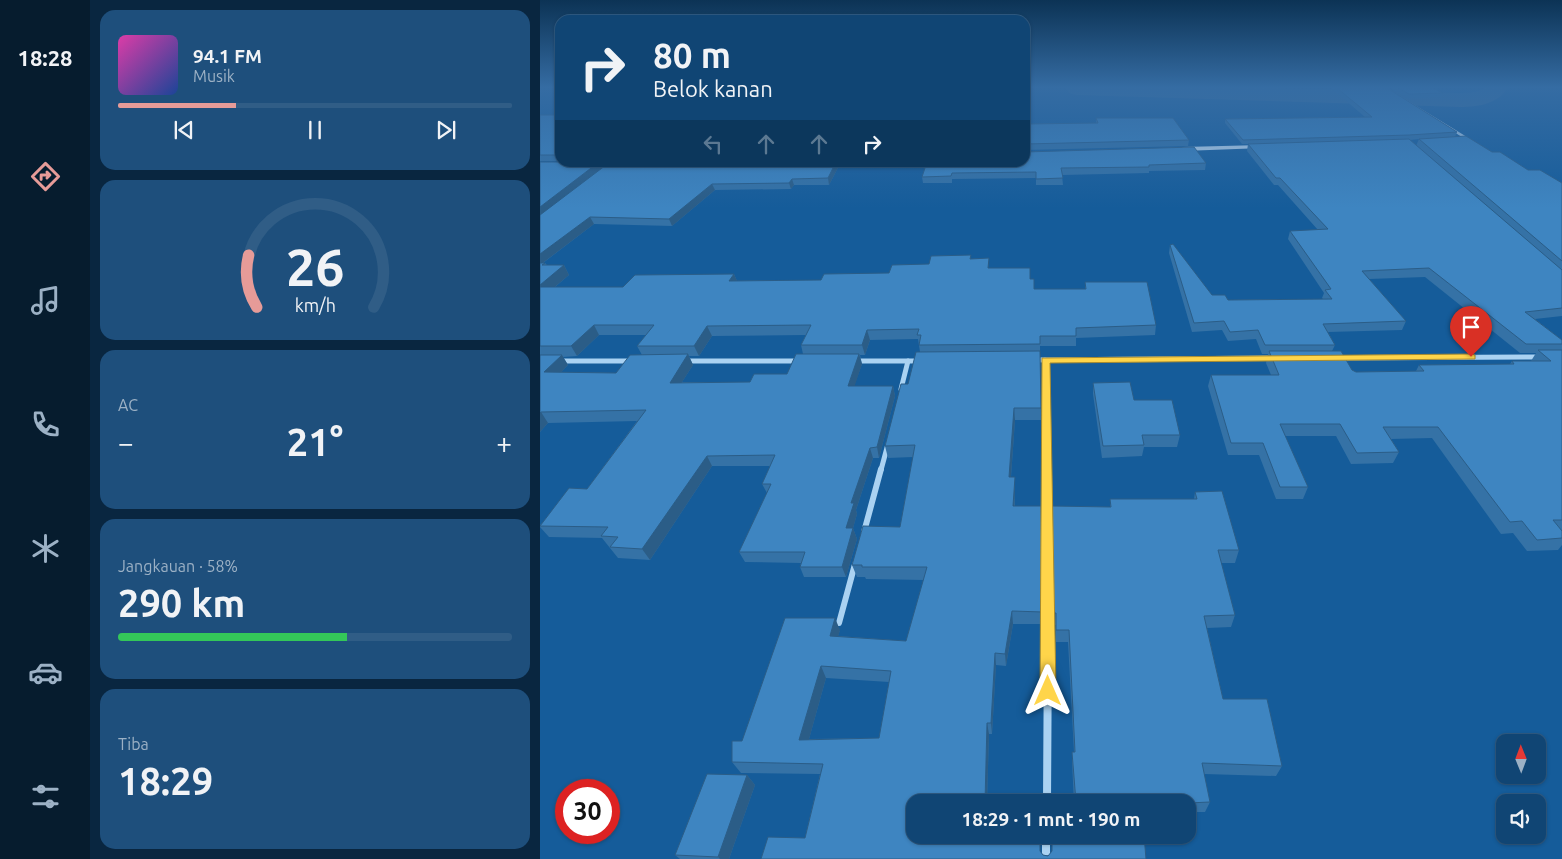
<!DOCTYPE html>
<html lang="id">
<meta charset="utf-8">
<style>
body{margin:0;font-family:Ubuntu,sans-serif;background:#1e4f7c;color:#f1f3f6;height:100vh;display:flex;flex-direction:column;font-size:19px;white-space:nowrap}
*{box-sizing:border-box;margin:0}
p{font-size:16px;color:#9cb1c5}
.icon{flex:none;width:28px;height:28px;fill:none;stroke:currentColor;stroke-width:2;stroke-linecap:round;stroke-linejoin:round}
.map{position:relative;flex:1;overflow:hidden}
.side{display:flex;flex-direction:column;gap:10px;padding:10px;background:#092640;width:450px}
.side>*{flex:none}
.banner{position:absolute;left:15px;top:15px;width:475px;height:152px;border-radius:15px;box-shadow:0 1px 4px #0004,0 0 0 1px #305d86;background:#104574;color:#f1f3f6;overflow:hidden}
.needle{width:32px;rotate:359deg}
.fabs{position:absolute;left:956px;top:734px;display:grid;gap:10px}
.fabs a{display:grid;place-items:center;width:50px;height:50px;border-radius:10px;background:#104574;box-shadow:0 1px 4px #0004,0 0 0 1px #305d86;font-size:25px}
.speed{position:absolute;left:15px;top:779px;display:flex;gap:10px;font-size:25px;font-weight:700;text-align:center}
.speed>*{display:grid;place-content:center;width:65px;height:65px;border-radius:50%;background:#104574;box-shadow:0 1px 4px #0004,0 0 0 1px #305d86;line-height:1}
.speed .limit{border:8px solid #d22;background:#fff;color:#111}
.pin{position:absolute;display:grid;place-items:center;width:42px;height:42px;color:#fff;margin:-51px -21px;border-radius:50% 50% 50% 0;rotate:-45deg;box-shadow:0 0 5px #0007}
.pin .icon{rotate:45deg}
.me{position:absolute;width:55px;margin:-28px;rotate:0deg;stroke-linejoin:round;filter:drop-shadow(0 0 4px #0008)}
.turn{display:flex;align-items:center;gap:18px;height:105px;padding:0 15px;font-size:22px}
.turn .icon{width:65px;height:65px;stroke-width:2.5}
.turn b{display:block;font-size:35px;line-height:42px}
.lanes{display:flex;align-items:center;height:48px;padding:0 15px;background:#0003;justify-content:center;gap:25px;direction:ltr}
.lanes .off{opacity:.35}
.big{font-size:38px;font-weight:700;line-height:1.1}
.side .widget{flex:1;display:flex;flex-direction:column;justify-content:center;gap:8px;min-width:0;padding:0 18px;border-radius:15px;background:#1e4f7c}
.side .dial{align-items:center;gap:0}
.dial svg{height:130px;overflow:visible;fill:none;stroke:#305d86;stroke-width:7;stroke-linecap:round;text-anchor:middle}
.dial text{fill:#f1f3f6;stroke:none}
.song{display:flex;align-items:center;gap:15px}
.cover{width:60px;height:60px;border-radius:8px;background:linear-gradient(135deg,hsl(320 70% 55%),hsl(220 70% 35%))}
.played{height:5px;border-radius:2px;background:linear-gradient(90deg,#e69b98 30%,#305d86 30%)}
.keys{display:flex;justify-content:space-around;direction:ltr}
.heat{display:flex;justify-content:space-between;align-items:center;font-size:28px;direction:ltr}
.charge{height:8px;border-radius:4px;background:linear-gradient(90deg,#34c759 58%,#305d86 0)}
.trip{position:absolute;left:366px;top:794px;width:290px;height:50px;border-radius:15px;background:#104574;box-shadow:0 1px 4px #0004,0 0 0 1px #305d86;font-weight:700;line-height:50px;text-align:center}
main{display:flex;flex:1;min-height:0}
.menu{display:flex;flex-direction:column;width:90px;justify-content:space-around;align-items:center;background:#061c2e;color:#9cb1c5}
.menu .icon{width:35px;height:35px}
.menu .active{color:#e69b98}
.menu b{font-size:22px;color:#f1f3f6}
.map>svg:first-child{display:block}
</style>
<main>
<nav class="menu">
<b>18:28</b>
<svg class="icon active" aria-label="directions" viewBox="0 0 24 24"><path d="M12 3l9 9-9 9-9-9zM9 14v-3h6M13 9l2 2-2 2"/></svg>
<svg class="icon" aria-label="music" viewBox="0 0 24 24"><path d="M9 18V5l10-2v13"/><circle cx="6" cy="18" r="3"/><circle cx="16" cy="16" r="3"/></svg>
<svg class="icon" aria-label="phone" viewBox="0 0 24 24"><path d="M5 4h4l2 5-3 2q2 4 5 5l2-3 5 2v4C11 20 4 13 5 4z"/></svg>
<svg class="icon" aria-label="climate" viewBox="0 0 24 24"><path d="M12 3v18M4 7l16 10M4 17L20 7"/></svg>
<svg class="icon" aria-label="car" viewBox="0 0 24 24"><path d="M5 17H2v-5l4-1 3-4h7l3 4 3 1v5h-3M9 17h6M6 11h13"/><circle cx="7" cy="17" r="2"/><circle cx="17" cy="17" r="2"/></svg>
<svg class="icon" aria-label="filters" viewBox="0 0 24 24"><path d="M4 7h16M4 17h16"/><circle cx="9" cy="7" r="2"/><circle cx="15" cy="17" r="2"/></svg>
</nav>
<section class="side">
<div class="widget">
<div class="song"><i class="cover"></i><div><b>94.1 FM</b><p>Musik</p></div></div>
<div class="played"></div>
<div class="keys"><svg class="icon" aria-label="previous" viewBox="0 0 24 24"><path d="M18 5L8 12l10 7zM5 5v14"/></svg><svg class="icon" aria-label="pause" viewBox="0 0 24 24"><path d="M8 5v14M16 5v14"/></svg><svg class="icon" aria-label="next" viewBox="0 0 24 24"><path d="M6 5l10 7-10 7zM19 5v14"/></svg></div>
</div>
<div class="widget dial"><svg viewBox="0 0 100 80">
<path d="M14 69A42 42 0 1 1 86 69"/>
<path d="M14 69A42 42 0 0 1 9 37" stroke="#e69b98"/>
<text x="50" y="56" font-size="32" font-weight="700">26</text>
<text x="50" y="72" font-size="11">km/h</text>
</svg></div>
<div class="widget"><p>AC</p>
<div class="heat"><a>−</a><b class="big">21°</b><a>+</a></div>
</div>
<div class="widget"><p>Jangkauan · 58%</p><b class="big">290 km</b><div class="charge"></div></div>
<div class="widget"><p>Tiba</p><b class="big">18:29</b></div>
</section>
<div class="map">
<svg width="1022" height="859" viewBox="0 0 1022 859">
<rect width="100%" height="100%" fill="#155c9a"/>
<g fill="none" stroke-linecap="round" stroke-linejoin="round">
<path fill="#3d6f9b" fill-rule="evenodd" d="M526 88H736L920 93 935 92 944 88H968C957 104 939 107 920 107L537 95 529 93Z"/>
<g stroke="#aad2f2" stroke-width="5">
<path d="M798 358 999 357"/>
<path d="M495 360 732 358"/>
<path d="M505 360 506 470"/>
<path d="M20 361H92"/>
<path d="M145 361H259"/>
<path d="M315 361H379"/>
<path d="M361 389 368 361"/>
<path d="M341 470 348 444"/>
</g>
<g stroke="#aad2f2" stroke-width="6">
<path d="M506 469 508 641"/>
<path d="M324 532 341 469"/>
<path d="M299 623 315 564"/>
</g>
<g stroke="#aad2f2" stroke-width="8">
<path d="M507 802 508 639"/>
<path d="M506 835V859"/>
</g>
<g fill="#d9ecfc" fill-rule="evenodd">
<path d="M843 88H847L927 137 925 141 914 142V140L922 137Z"/>
<path d="M721 145 723 148 643 151 640 149 643 147Z"/>
</g>
</g>
<g fill="#3572a6" fill-rule="evenodd">
<path d="M791 88H847L917 132 915 137 952 152 988 170 1022 183V316L995 319 1022 340V545L1018 550 987 551 973 533 961 534 892 438 851 439 859 452 853 463 811 464 796 436H745L768 487 763 499H736L719 455H688L668 386 671 375H731L726 363 728 354H722L716 339 688 341 682 330 652 332 629 253 630 245 672 295 688 300 783 299 782 298 784 293 748 239 750 231 778 230 738 185H734L707 151 708 144H702L685 123V119L825 117ZM879 139 876 146 870 140ZM885 277 980 353H996L991 361H972L970 364 879 365 876 371 816 372 812 370 792 351 795 345 788 332 862 330 866 321 829 279Z"/>
<path d="M850 88H892L903 93 901 97 867 98Z"/>
<path d="M20 114V161H0V115H18Z"/>
<path d="M556 118 649 140 648 146 485 150V122L486 124 556 123Z"/>
<path d="M0 162H62L64 167 301 162 289 185H254L251 189 175 190 132 226 54 224 3 263H5L7 265H24L29 275 15 287H83L194 274 197 281 281 280 349 273 389 264 431 255V259L449 268 490 279 494 289H545V282L616 325 615 335 536 338V346H500L501 420H475L471 477 475 489V506H501L503 624H473L466 666 456 665 452 734H449L447 802H375L500 851 503 855 606 859H221L265 838 280 774 201 773 192 762 202 741 300 630 298 636 366 641 384 580 326 579 325 577H317L312 565 360 527 373 457 348 458 345 446 380 352 378 339 330 340 325 355H320L322 364 314 386H353L355 396 339 458H333L316 510 317 514 313 528 317 539 306 577H264L260 567 261 563 205 562 199 552 227 493 222 484 230 466H172L110 560 78 558 62 538 9 537 0 527V525L47 489 97 421 8 423 0 432ZM59 335H106L97 346 102 355 76 373 21 372 28 365 23 357 37 356ZM266 335 261 345 263 354 247 374 210 382H142L153 365 149 356H159L172 336ZM286 678 349 682 339 738 269 739Z"/>
<path d="M387 162 666 163 665 170 609 171V173L522 175 523 185H496V178L412 179V183H383L382 177Z"/>
<path d="M553 383 594 400 640 435 637 447H604L602 456 562 458 553 394Z"/>
<path d="M655 492 699 550 695 563H681L695 615 691 627 667 628 683 699 742 766 736 776 664 774 670 802 665 812H648V802H534L532 762V752H534L528 642H516V625H513L512 506 570 507V499H654Z"/>
<path d="M207 775 215 785 189 859H140L135 855Z"/>
</g>
<g fill="#2b5d87">
<path d="M59 162H62L65 167 0 217V207Z"/>
<path d="M296 162H301L289 185 288 178Z"/>
<path d="M252 179 254 185 251 189 249 183Z"/>
<path d="M172 184 175 190 132 226 129 219Z"/>
<path d="M50 217 54 224 0 265V254Z"/>
<path d="M24 265 29 275 4 296 0 290V285Z"/>
<path d="M194 274 198 283 189 281Z"/>
<path d="M54 325 59 335 37 356 31 346Z"/>
<path d="M167 326 172 336 159 356 154 346Z"/>
<path d="M327 330 330 340 325 355 322 345Z"/>
<path d="M148 354 153 365 135 393 130 383Z"/>
<path d="M319 354 322 364 311 397 308 386Z"/>
<path d="M22 355 28 365 11 383 4 372Z"/>
<path d="M353 386 355 396 339 458 337 447Z"/>
<path d="M474 408 475 420 470 489 469 477Z"/>
<path d="M1 412 8 423 0 432V413Z"/>
<path d="M330 448 333 458 316 510 317 514 310 539 306 528 311 503Z"/>
<path d="M167 456 172 466 110 560 102 549Z"/>
<path d="M475 477V489L474 519 473 506Z"/>
<path d="M313 528 317 539 306 577 302 567Z"/>
<path d="M472 611 473 624 466 666 465 654Z"/>
<path d="M295 618 300 630 295 648 290 636Z"/>
<path d="M455 653 456 665 452 734 451 723Z"/>
<path d="M281 666 286 678 266 750 259 740Z"/>
<path d="M447 723 449 734 447 802H445Z"/>
<path d="M207 775 215 785 189 859H180L178 857Z"/>
</g>
<g fill="#3e85c1" stroke="#2b5d87" fill-rule="evenodd">
<path d="M797 88H847L917 132 869 135 703 140 685 119 832 117Z"/>
<path d="M858 88H892L903 93 869 94Z"/>
<path d="M20 114V155H0V115H18Z"/>
<path d="M556 118H633L649 140 485 144V122H486V124L558 123Z"/>
<path d="M926 136 952 152H960L988 170H1000L1022 183V261L879 139Z"/>
<path d="M869 139 1022 270V308L985 312 1022 340V344H986L889 268 822 271 866 321 783 324 795 345H725L718 330 690 332 684 321 654 323 630 245 633 244 672 295H685L688 300 792 299 785 290 791 289 750 231 788 229 740 178H736L708 144Z"/>
<path d="M654 147 666 163 609 165V167L521 168 523 178 496 179V172L412 173 411 176 382 177 387 162H485V152Z"/>
<path d="M0 162H59L0 207Z"/>
<path d="M70 162H296L288 178 252 179 249 183 172 184 129 219 50 217 0 254V215Z"/>
<path d="M431 255 430 259 449 258 448 268H490V279H494V289H546L545 282H607L616 325 536 328V336H500V344L379 345 381 335H377L379 329 327 330 322 345H261L271 325 167 326 154 346H97L114 325H54L31 346H0V287H83L95 275 194 274 189 281 281 280 284 274 349 273 352 265 389 264 391 256Z"/>
<path d="M0 263H5L2 265H24L0 285Z"/>
<path d="M998 350H1022V520H1013L1022 531V538L997 540 982 521 970 522 898 427H843L859 452 817 453 800 424H740L768 487H740L723 443H691L671 375H739L729 351H801L812 370 816 372 884 371 879 365 974 364 972 361H1011Z"/>
<path d="M500 351 501 408H474L469 477H475L473 506H501L503 612 472 611 465 654 455 653 451 723H447L445 802H375V835H500V851L503 855 508 856 512 851V835H604L606 859H221L228 837 265 838 283 764 192 762V741H202L245 618H295L290 636 366 641 387 567H322V565H312L323 526 360 527 375 445 345 446 361 384H368L376 352ZM281 666 351 671 339 738 259 740Z"/>
<path d="M148 354 130 383 210 382 214 374H247L256 354H319L308 386H353L337 447 330 448 311 503H314L306 528H313L302 567H260L265 552H199L231 484H222L235 455 167 456 102 549 70 547 78 537 61 536 68 527 0 526 29 488 47 489 106 410 1 412 0 413V355H22L4 372 76 373 90 355Z"/>
<path d="M590 382 594 400H632L640 435H602L604 445 563 446 553 383Z"/>
<path d="M682 491 699 550H678L695 615 664 616 683 699H727L742 766 662 763 670 802 648 803V802H536L532 752H535L529 630H516V613H513L512 506 571 507 570 499H657L655 492Z"/>
<path d="M167 774 207 775 178 857 135 855Z"/>
</g>
<linearGradient id="sky" x2="0" y2="1"><stop stop-color="#0c3355"/><stop offset="0.42" stop-color="#356ca3"/><stop offset="1" stop-color="#356ca3" stop-opacity="0"/></linearGradient>
<rect width="1022" height="208" fill="url(#sky)"/>
<path fill="#ffd54a" stroke="#a68a30" d="M931 354 935 355V359L510 363 516 691 514 696 508 699 502 696 500 691 502 358Z"/>
</svg>
<div class="fabs">
<a><svg class="needle" viewBox="-14 -14 28 28"><path d="M0-13l5 13h-10z" fill="#e53935"/><path d="M0 13l5-13h-10z" fill="#9cb1c5"/></svg></a>
<a><svg class="icon" aria-label="sound" viewBox="0 0 24 24"><path d="M4 9h4l5-4v14l-5-4H4zM17 9q2 3 0 6"/></svg></a>
</div>
<div class="speed"><div class="limit">30</div></div>
<div class="pin" style="left:931px;top:357px;background:#d93025"><svg class="icon" aria-label="arrive" viewBox="0 0 24 24"><path d="M6 21V4h12l-3 4 3 4H6"/></svg></div>
<svg class="me" style="left:508px;top:691px" viewBox="-20 -20 40 40"><path d="M0-17L14 15 0 8-14 15z" fill="#ffd54a" stroke="#fff" stroke-width="4"/></svg>
<div class="trip">18:29 · 1 mnt · 190 m</div>
<div class="banner">
<div class="turn"><svg class="icon" aria-label="right" viewBox="0 0 24 24"><path d="M7 20v-9h11M14 6l5 5-5 5"/></svg><div><b>80 m</b>Belok kanan</div></div>
<div class="lanes"><svg class="icon off" aria-label="left" viewBox="0 0 24 24"><path d="M17 20v-9H6M10 6l-5 5 5 5"/></svg><svg class="icon off" aria-label="ahead" viewBox="0 0 24 24"><path d="M12 20V5M6 11l6-6 6 6"/></svg><svg class="icon off" aria-label="ahead" viewBox="0 0 24 24"><path d="M12 20V5M6 11l6-6 6 6"/></svg><svg class="icon" aria-label="right" viewBox="0 0 24 24"><path d="M7 20v-9h11M14 6l5 5-5 5"/></svg></div>
</div>
</div>
</main>
